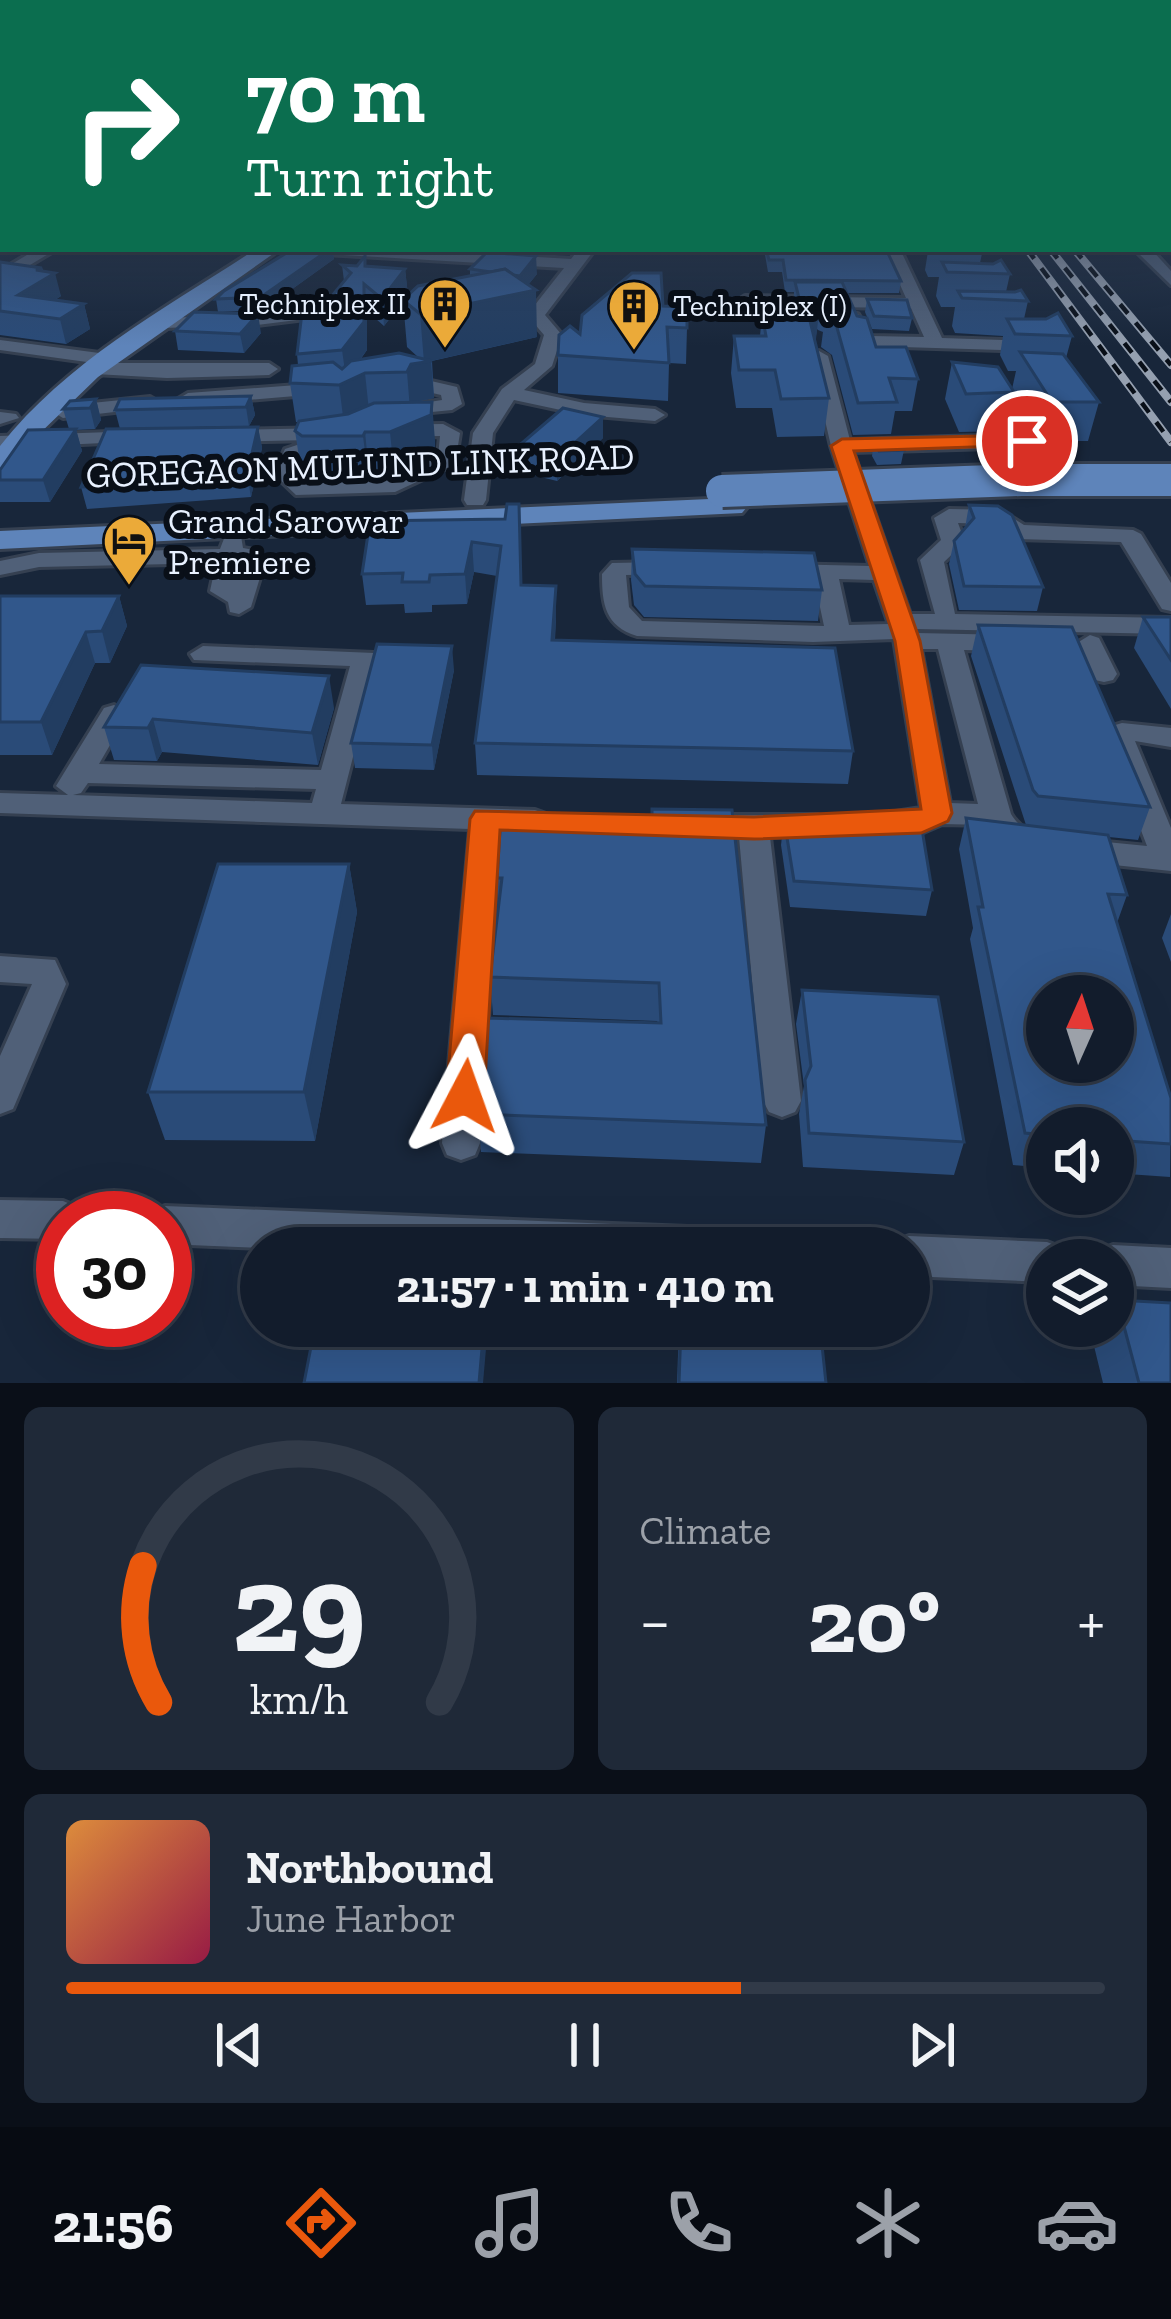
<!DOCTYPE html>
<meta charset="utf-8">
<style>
body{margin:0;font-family:"Zilla Slab",serif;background:#1f2938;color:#f1f3f6;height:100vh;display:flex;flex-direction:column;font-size:45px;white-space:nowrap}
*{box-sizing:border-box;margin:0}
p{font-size:39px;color:#9ca1a9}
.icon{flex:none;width:66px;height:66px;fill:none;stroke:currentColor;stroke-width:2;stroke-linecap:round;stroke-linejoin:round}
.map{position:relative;height:1383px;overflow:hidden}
.details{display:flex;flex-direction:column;gap:24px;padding:24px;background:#0a0f18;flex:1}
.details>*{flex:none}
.hud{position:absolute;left:0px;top:0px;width:1173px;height:252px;box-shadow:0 12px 48px #0002,0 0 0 3px #313a48;background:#0b6e4f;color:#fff;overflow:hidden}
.needle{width:78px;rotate:3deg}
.fabs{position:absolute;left:1026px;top:975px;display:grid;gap:24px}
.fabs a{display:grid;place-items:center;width:108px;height:108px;border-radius:50%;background:#121c2c;box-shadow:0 12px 48px #0002,0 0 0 3px #313a48;font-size:60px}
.speed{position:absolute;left:36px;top:1191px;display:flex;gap:24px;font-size:60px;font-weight:700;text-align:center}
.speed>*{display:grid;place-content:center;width:156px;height:156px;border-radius:50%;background:#121c2c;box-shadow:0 12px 48px #0002,0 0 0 3px #313a48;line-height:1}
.speed .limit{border:18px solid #d22;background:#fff;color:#111}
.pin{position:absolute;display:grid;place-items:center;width:102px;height:102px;color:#fff;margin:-51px;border:6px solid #fff;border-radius:50%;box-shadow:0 3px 12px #0007}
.me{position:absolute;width:132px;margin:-66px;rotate:4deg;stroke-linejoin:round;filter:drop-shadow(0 0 9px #0008)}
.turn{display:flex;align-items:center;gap:42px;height:252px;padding:0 48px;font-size:54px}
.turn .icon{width:156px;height:156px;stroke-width:2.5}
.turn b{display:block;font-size:84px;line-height:102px}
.big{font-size:90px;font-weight:800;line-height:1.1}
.details .tile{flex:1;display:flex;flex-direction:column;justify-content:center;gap:18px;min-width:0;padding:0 42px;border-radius:18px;background:#1f2938}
.details .dial{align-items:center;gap:0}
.dial svg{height:312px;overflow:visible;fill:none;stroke:#313a48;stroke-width:7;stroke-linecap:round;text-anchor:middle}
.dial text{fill:#f1f3f6;stroke:none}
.song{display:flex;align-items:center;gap:36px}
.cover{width:144px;height:144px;border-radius:18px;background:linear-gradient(135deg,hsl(30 70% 55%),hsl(340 70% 35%))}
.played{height:12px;border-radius:6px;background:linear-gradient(90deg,#ea580c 65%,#313a48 65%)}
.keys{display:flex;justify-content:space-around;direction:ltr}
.heat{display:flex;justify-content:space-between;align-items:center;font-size:66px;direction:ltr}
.details .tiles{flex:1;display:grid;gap:24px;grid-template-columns:1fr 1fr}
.tile:last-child{grid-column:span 2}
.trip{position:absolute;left:240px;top:1227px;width:690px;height:120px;border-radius:60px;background:#121c2c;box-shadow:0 12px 48px #0002,0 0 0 3px #313a48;font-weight:800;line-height:120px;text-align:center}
.dock{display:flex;height:192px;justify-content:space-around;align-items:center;background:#070b12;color:#9ca1a9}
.dock .icon{width:84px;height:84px}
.dock .active{color:#ea580c}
.dock b{font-size:54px;color:#f1f3f6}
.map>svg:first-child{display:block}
</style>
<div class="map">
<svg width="1171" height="1383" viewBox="0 0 1171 1383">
<rect width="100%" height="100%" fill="#18263a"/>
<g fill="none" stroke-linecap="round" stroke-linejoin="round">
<g stroke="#354051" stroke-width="6">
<g id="minor">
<rect x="1170" y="178" width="1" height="8"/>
<rect x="1170" y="214" width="1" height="9"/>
<rect x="0" y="239" width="3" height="10"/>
<path d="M30 249 55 250 0 283V271L32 252Z"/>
<path d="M318 249H402L571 259 579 249H595L545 315 562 335 552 366 524 390 584 403 655 409 665 415 655 421 584 415 514 400 493 433 486 500 483 505H467L464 500 473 433 502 389 535 364 544 335 527 315 564 268 326 254Z"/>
<path d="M884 249H900L942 338 1037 341 1046 346 1037 351 869 346 853 342 846 314H858L870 336 924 337 911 308 745 306 737 301 745 296 906 298Z"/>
<path d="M1134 249H1151L1171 271V285Z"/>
<path d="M331 306 337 307V315L257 325 163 328 154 323 163 318 257 315Z"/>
<path d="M0 340 107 354 116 359 112 363H269L278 369 269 375 167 378 95 374 86 368 94 363 0 350Z"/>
<path d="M819 351 828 356 850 440 1013 435 993 400 976 394 986 388 1006 390 1037 441 1027 447 853 452 910 614H935L920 560 941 540 934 518 949 509 1000 510 1024 525 1133 530 1141 534 1171 583V611L1162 609 1121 542 1018 539 994 524 958 523 965 542 944 562 955 614 1171 618V634L916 629 917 633 1011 635 1024 643 1011 651 964 650 1011 814C1022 832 1034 831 1041 844L1037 852 1026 855 999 846 987 825 942 824 921 833 863 831 859 824 863 817 921 808 894 639 813 642 637 636C605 626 602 604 602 574L612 563 665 562 673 564 677 569 673 574 626 575 629 607 642 621 824 626 814 579 781 578 769 571 781 564 870 566 831 446 810 356ZM839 579 874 580 889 624 849 625ZM921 649H938L978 804 950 803Z"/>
<path d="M405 375 457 387 462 404 452 410 391 416V408L442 400 441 395 398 385V377Z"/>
<path d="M324 383 331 385V393L188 405 178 399 188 393Z"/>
<path d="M150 397 160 403 157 407 63 418 53 412 63 406Z"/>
<path d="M0 412 16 414 19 418 0 424Z"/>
<path d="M443 424 460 433 455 464 395 492 296 495 274 474 285 449 312 440 224 442 214 436 224 430 329 428 339 434 331 439 373 425ZM440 436 438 457 387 480 309 483 296 472 301 456 352 449 377 437Z"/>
<path d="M137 431 147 437 144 441 0 448V436Z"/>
<path d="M233 534 241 536 243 548 254 550 265 561 251 607 239 614 230 612 228 602 210 591 216 563 39 567 0 575V561L39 553 220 549 225 536Z"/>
<path d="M1090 635 1099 638 1117 674 1113 680 1104 682 1095 680 1077 643Z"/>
<path d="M203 646 374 653 378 659 341 804 535 810 546 814 550 821 546 828 500 830 480 1143 475 1155 461 1160 447 1155 442 1143 470 829 0 813V793L68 795 56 786 104 708 114 705 128 714 99 764 321 770 350 666 194 660 190 654ZM88 783 316 789 312 803 73 795 81 793Z"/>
<path d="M1122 723 1171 728V747L1135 741 1171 828V871L1076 861 1065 858 1060 850 1065 842 1076 839 1147 846 1106 739 1112 726Z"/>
<path d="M700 815H817L828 818 832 826 828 834 770 837 801 1101 795 1112 782 1117 769 1112 763 1101 739 837 689 834 685 826 689 818Z"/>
<path d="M0 956 55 960 66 984 13 1109 0 1114V1056L32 984 0 982Z"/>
<path d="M0 1200 63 1201 77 1207 83 1218H63V1239L0 1238Z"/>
<path d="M165 1206 712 1228 727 1234 733 1248H261L165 1244V1218H148L151 1211Z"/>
<path d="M909 1236 1047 1242 1062 1248 1067 1260H1047V1282L909 1276V1248H892L894 1242Z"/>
<path d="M1113 1245 1171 1248V1288L1113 1285V1260H1094L1098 1251Z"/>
</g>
</g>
<g stroke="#354051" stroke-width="6">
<g id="major">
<path d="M256 249H280L98 377 36 437 10 471 0 473V446C68 360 166 308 256 249Z"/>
<path d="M732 498 742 501 747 507 742 513 0 549V531Z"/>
</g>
</g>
<use href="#minor" fill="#506078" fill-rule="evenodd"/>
<use href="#major" fill="#5e84ba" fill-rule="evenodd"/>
<g stroke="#95a0b0" stroke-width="8">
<g id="rail">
<path d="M1027 249 1171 442"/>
<path d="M1050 249 1171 402"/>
<path d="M1074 249 1171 365"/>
</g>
</g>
<use href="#rail" stroke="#090f18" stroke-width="4.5" stroke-dasharray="12" stroke-linecap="butt"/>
<g stroke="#354051" stroke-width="38" stroke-linecap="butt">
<path id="major-bridge" d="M722 491 1021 480H1171"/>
</g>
<use href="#major-bridge" stroke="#5e84ba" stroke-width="32"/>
</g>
<g fill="#2a4b78" fill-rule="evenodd">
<rect x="0" y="152" width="3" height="21"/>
<path d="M3 184V231L0 230V185Z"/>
<path d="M293 249H333L334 259 263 310 218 312 216 299Z"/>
<path d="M764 249H886L901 281 899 293H846L857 316 876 347 918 379 912 411H895L891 434 853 435 832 355 821 347 823 332 818 330 817 329 815 343 829 398 824 436 777 437 772 408H736L731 373 734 336H760L762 315H793L794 292H785L782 272H768Z"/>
<path d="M916 249H983L980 263 1010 274 1006 292 1028 301 1024 319 1072 336 1066 358 1099 402 1088 441H1042L1012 389 1016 371H1008L1000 355 1003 336 955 333 952 326 955 307H941L936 296 939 277H928L925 270 928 251H917Z"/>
<path d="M0 262 42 268 61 296 55 300 84 304 90 329 66 344 0 335Z"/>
<path d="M342 265 405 269 408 295 470 276V269L537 274 528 285 537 337 432 361 434 398 414 402 435 441 434 454 394 472H369L368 476H308L301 470 295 431 298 422H296L290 383 298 365 297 354 331 297 344 281ZM403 301 407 347 419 358 360 360 367 350V311L384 326Z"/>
<path d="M867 299 912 318 909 331 872 329 865 312Z"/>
<path d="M663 306 687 328 686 364 669 363 668 401 558 393V355L580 334Z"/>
<path d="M175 331 261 333 244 353 178 350Z"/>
<path d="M952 362 1014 392 1005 431 959 432 945 399Z"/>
<path d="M251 396 255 415 249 426 135 428 258 427 262 448 251 497 87 509 81 487 120 429 115 410Z"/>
<path d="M96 399 101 420 95 429 76 430 82 451 50 502H0V470L69 429 63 409Z"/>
<path d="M603 417V438L557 481 516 471 515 449Z"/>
<path d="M874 442 904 450 901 464 877 465 872 456Z"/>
<path d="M969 505 1043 587 1037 611 959 610 949 564 954 541 965 528Z"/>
<path d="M505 519 522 585 556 616 555 640 853 751 848 784 477 775 475 743 497 576 474 572 467 604 432 605V612L405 613 404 604 366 605 362 574Z"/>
<path d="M632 549 822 590 818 621 644 617 634 605 631 580Z"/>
<path d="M0 596H119L127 626 110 663H95L52 755H0Z"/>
<path d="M1143 617H1171V709L1134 648Z"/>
<path d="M978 625 1150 807 1138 840 1109 837 1127 895 1117 923 1171 1098 1170 1177 1113 1173V1128H1047V1168L1013 1165 970 939 973 928 959 849 966 818 1026 825 971 656Z"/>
<path d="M141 665 334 708 318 765 162 752 157 761 114 760 104 727Z"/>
<path d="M454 670 434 770 355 768 351 743Z"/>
<path d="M652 816 766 1125 761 1163 481 1152 478 1114 658 1023 657 1021 493 1015 490 977 498 905 497 878Z"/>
<path d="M784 819 932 890 926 916 790 907 781 845Z"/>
<path d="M349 864 357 912 315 1141 165 1140 148 1092Z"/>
<path d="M1171 914V962L1162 938Z"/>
<path d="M802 990 964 1142 954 1175 803 1167 799 1114 804 1086 796 1024Z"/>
<path d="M1117 1300 1171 1383H1103L1094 1346 1104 1326H1113V1308Z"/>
<path d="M679 1326H820L826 1383H677Z"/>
</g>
<g fill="#223d61">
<path d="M165 249H189V250L166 255Z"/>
<path d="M193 249H221L194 254Z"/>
<path d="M330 249H333L334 259 263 310 261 297Z"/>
<path d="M536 256 537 274 521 294 536 290 537 337 431 361 434 398 414 402 410 410 407 372 411 364 424 362 420 314 520 294V276Z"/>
<path d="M42 268 45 279 55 273 61 296 30 315 18 295 36 270Z"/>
<path d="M405 269 408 295 384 326 382 299Z"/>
<path d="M364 284 367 311V350L346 378 342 350Z"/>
<path d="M84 304 90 329 66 344 60 319Z"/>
<path d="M819 312 815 348 810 321Z"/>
<path d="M258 314 261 333 244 353 240 334Z"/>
<path d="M365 373 369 411 344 424 339 385Z"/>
<path d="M251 396 255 415 249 426 246 407Z"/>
<path d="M96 399 101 420 95 429 90 408Z"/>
<path d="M432 402 435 441 434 454 394 472 390 432Z"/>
<path d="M603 417V438L557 481V459Z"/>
<path d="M258 427 262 448 251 497 247 475Z"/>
<path d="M76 429 82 451 50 502 43 480Z"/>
<path d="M365 432 369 472 368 476 363 436Z"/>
<path d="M472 542 474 572 467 604 465 574Z"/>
<path d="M556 586V616L553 671 552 640Z"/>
<path d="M119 596 127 626 110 663 102 631Z"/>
<path d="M86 632 95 663 52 755 41 722Z"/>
<path d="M452 646 454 670 434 770 432 745Z"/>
<path d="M329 676 334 708 318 765 312 733Z"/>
<path d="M153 719 162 752 157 761 148 728Z"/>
<path d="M349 864 357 912 315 1141 304 1092Z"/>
<path d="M484 1326H488L483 1383H479Z"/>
</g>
<g fill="#31578b" stroke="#223d61" stroke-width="3" fill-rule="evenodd">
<path d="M3 184V208H0V186Z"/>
<path d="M293 249H330L261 297 216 299 224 291Z"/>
<path d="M766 249H886L901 281 786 280 783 260H769Z"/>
<path d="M487 252 536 256 520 276 513 275 505 269 491 272 470 269Z"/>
<path d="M365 256V266L405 269 382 299 364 284V322L342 350 297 354 304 296 331 297 351 273 342 265 357 266Z"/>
<path d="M1001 260 1010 274 947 272 942 262 993 264Z"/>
<path d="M0 262 42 268 36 270 55 273 18 295 84 304 60 319 0 311Z"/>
<path d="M505 269 536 290 420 314 403 300 418 286Z"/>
<path d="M632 273H661L663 306 687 307V328L667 327 669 363 558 355 559 335 570 326 580 334 582 315Z"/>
<path d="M795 282H842L857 316 867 318 876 347H906L918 379 889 378 897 402 858 403 836 324 825 317 835 308 822 300 799 298Z"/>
<path d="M1021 290 1028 301 962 298 958 291 1015 292Z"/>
<path d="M867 299 907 300 912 318 874 316Z"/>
<path d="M798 311 819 312 810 321 829 398 781 399 775 370H739L734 336H766L762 315H799Z"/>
<path d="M194 312 258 314 240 334 175 331Z"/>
<path d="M1058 313 1072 336 1015 334 1007 319H1046Z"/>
<path d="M1020 352 1063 354 1099 402H1052Z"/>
<path d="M399 353 432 361 411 364 407 372 365 373 339 385 290 383 292 366 333 362 342 369 351 361Z"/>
<path d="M952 362 998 367 1014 392 966 394Z"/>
<path d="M251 396 246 407 115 410 120 399Z"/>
<path d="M96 399 90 408 63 409 70 401Z"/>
<path d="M432 402 431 415 390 432H365L363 436H302L295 431 299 421 348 414 374 403Z"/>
<path d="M563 408 603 417 557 459 515 449Z"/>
<path d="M258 427 247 475 81 487 106 429Z"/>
<path d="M76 429 43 480H0V470L28 430Z"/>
<path d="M901 441 904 450 879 451 874 442Z"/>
<path d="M507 504H519L521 585 556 586 552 640 835 648 853 751 475 743 501 546 472 542 465 574 430 575 429 582H402L403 573 362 574 370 521 505 519Z"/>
<path d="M969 505 998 506 1012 515 1043 587 964 586 954 541 974 518Z"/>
<path d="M632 549 814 553 822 590 645 586 635 574Z"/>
<path d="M0 596H119L102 631 86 632 41 722H0Z"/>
<path d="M1143 617H1171V660Z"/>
<path d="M978 625 1072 627 1150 807 1038 796 1033 790Z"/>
<path d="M377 644 452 646 432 745 351 743Z"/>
<path d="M141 665 329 676 312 733 153 719 148 728 104 727Z"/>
<path d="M652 809 732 810 766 1125 478 1114 487 1018 661 1023 659 983 490 977 502 878H497L501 814 652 816Z"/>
<path d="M966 818 1108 835 1127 895 1108 894 1171 1098V1144L1113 1140V1128H1047V1135L1025 1133 978 907H983ZM1047 996H1113V1062H1047Z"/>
<path d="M784 819 921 823 932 890 794 881Z"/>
<path d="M218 864H349L304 1092H148Z"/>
<path d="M802 990 938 997 964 1142 809 1133 805 1080 811 1066Z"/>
<path d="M1117 1300 1171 1303V1383H1139Z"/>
<path d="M315 1326H484L479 1383H304Z"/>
<path d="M681 1326H820L826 1383H679Z"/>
</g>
<linearGradient id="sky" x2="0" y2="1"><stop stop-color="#0d1520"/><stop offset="0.44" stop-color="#374760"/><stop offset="1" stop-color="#374760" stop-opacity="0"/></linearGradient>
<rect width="1171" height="346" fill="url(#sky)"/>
<path fill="#ea580c" stroke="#983908" stroke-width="3" d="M1027 435 1038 441 1035 445 854 451 920 641 952 813 948 821 921 833 754 839 500 830 484 1096 478 1107 465 1112 451 1107 446 1096 470 819 475 811 754 817 921 809 895 641 831 446 842 439Z"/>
<defs>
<g id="building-pin" transform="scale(2.7)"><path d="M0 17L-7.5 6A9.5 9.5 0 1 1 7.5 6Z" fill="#ebaa39" stroke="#090f18"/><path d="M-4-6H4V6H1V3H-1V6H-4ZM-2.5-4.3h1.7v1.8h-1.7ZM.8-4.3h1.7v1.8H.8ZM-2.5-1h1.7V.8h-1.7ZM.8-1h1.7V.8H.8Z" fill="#111"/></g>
<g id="hotel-pin" transform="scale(2.7)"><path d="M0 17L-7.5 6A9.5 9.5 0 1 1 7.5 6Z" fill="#ebaa39" stroke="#090f18"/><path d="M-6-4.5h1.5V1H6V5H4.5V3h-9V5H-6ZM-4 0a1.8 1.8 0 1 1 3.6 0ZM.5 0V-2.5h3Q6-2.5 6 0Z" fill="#111"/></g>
</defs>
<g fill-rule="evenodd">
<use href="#building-pin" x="445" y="304"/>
<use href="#building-pin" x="634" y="306"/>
<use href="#hotel-pin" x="129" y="541"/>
</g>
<g text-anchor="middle" stroke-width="12" stroke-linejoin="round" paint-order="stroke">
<g font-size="30" fill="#e8f1ff" stroke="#090f18" text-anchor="end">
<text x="406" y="314">Techniplex II</text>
<text x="673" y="316" text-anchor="start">Techniplex (I)</text>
</g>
<g font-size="36" fill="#e8f1ff" stroke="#090f18">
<text transform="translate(360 465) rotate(-2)" y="13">GOREGAON MULUND LINK ROAD</text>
</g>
<g font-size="36" fill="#e8f1ff" stroke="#090f18" text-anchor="start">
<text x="168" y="533">Grand Sarowar<tspan x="168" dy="41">Premiere</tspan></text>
</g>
</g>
</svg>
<div class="fabs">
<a><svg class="needle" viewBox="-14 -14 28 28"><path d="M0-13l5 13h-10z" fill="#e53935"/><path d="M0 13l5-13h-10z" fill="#9ca1a9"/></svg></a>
<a><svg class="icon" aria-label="sound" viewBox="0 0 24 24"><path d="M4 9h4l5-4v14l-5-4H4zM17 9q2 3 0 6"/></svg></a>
<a><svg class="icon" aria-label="layers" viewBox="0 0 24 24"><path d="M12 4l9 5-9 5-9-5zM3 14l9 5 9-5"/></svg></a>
</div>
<div class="speed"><div class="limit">30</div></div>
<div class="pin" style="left:1027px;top:441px;background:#d93025"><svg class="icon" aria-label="arrive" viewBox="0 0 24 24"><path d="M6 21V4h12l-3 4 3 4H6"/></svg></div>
<svg class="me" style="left:465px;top:1096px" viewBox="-20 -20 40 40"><path d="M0-17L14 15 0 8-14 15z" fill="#ea580c" stroke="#fff" stroke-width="4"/></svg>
<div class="trip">21:57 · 1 min · 410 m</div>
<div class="hud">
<div class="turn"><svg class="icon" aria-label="right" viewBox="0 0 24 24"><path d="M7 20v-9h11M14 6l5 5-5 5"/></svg><div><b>70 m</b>Turn right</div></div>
</div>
</div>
<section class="details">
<div class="tiles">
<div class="tile dial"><svg viewBox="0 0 100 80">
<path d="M14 69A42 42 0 1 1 86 69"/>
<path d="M14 69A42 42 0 0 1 10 34" stroke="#ea580c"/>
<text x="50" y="56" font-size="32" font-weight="700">29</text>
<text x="50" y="72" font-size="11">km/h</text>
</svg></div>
<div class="tile"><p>Climate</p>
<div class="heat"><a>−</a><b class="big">20°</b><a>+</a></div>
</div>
<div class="tile">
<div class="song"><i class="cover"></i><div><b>Northbound</b><p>June Harbor</p></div></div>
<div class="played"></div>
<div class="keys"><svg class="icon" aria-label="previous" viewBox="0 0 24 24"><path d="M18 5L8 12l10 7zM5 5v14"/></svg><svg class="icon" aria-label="pause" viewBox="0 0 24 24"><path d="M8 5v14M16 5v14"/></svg><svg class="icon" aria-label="next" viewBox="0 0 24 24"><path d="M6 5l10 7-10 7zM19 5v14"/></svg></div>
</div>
</div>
</section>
<nav class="dock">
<b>21:56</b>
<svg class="icon active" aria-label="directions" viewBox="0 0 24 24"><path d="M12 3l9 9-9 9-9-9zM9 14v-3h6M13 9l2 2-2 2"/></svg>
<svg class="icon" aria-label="music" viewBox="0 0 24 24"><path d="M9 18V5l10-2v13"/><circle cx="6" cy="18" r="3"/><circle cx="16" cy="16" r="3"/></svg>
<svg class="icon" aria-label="phone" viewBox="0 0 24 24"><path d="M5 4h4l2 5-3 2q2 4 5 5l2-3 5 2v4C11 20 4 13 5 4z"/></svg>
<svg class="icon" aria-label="climate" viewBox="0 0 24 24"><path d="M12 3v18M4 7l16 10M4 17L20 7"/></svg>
<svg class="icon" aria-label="car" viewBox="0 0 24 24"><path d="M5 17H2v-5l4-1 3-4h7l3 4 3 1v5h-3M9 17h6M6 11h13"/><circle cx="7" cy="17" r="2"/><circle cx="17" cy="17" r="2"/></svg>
</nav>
